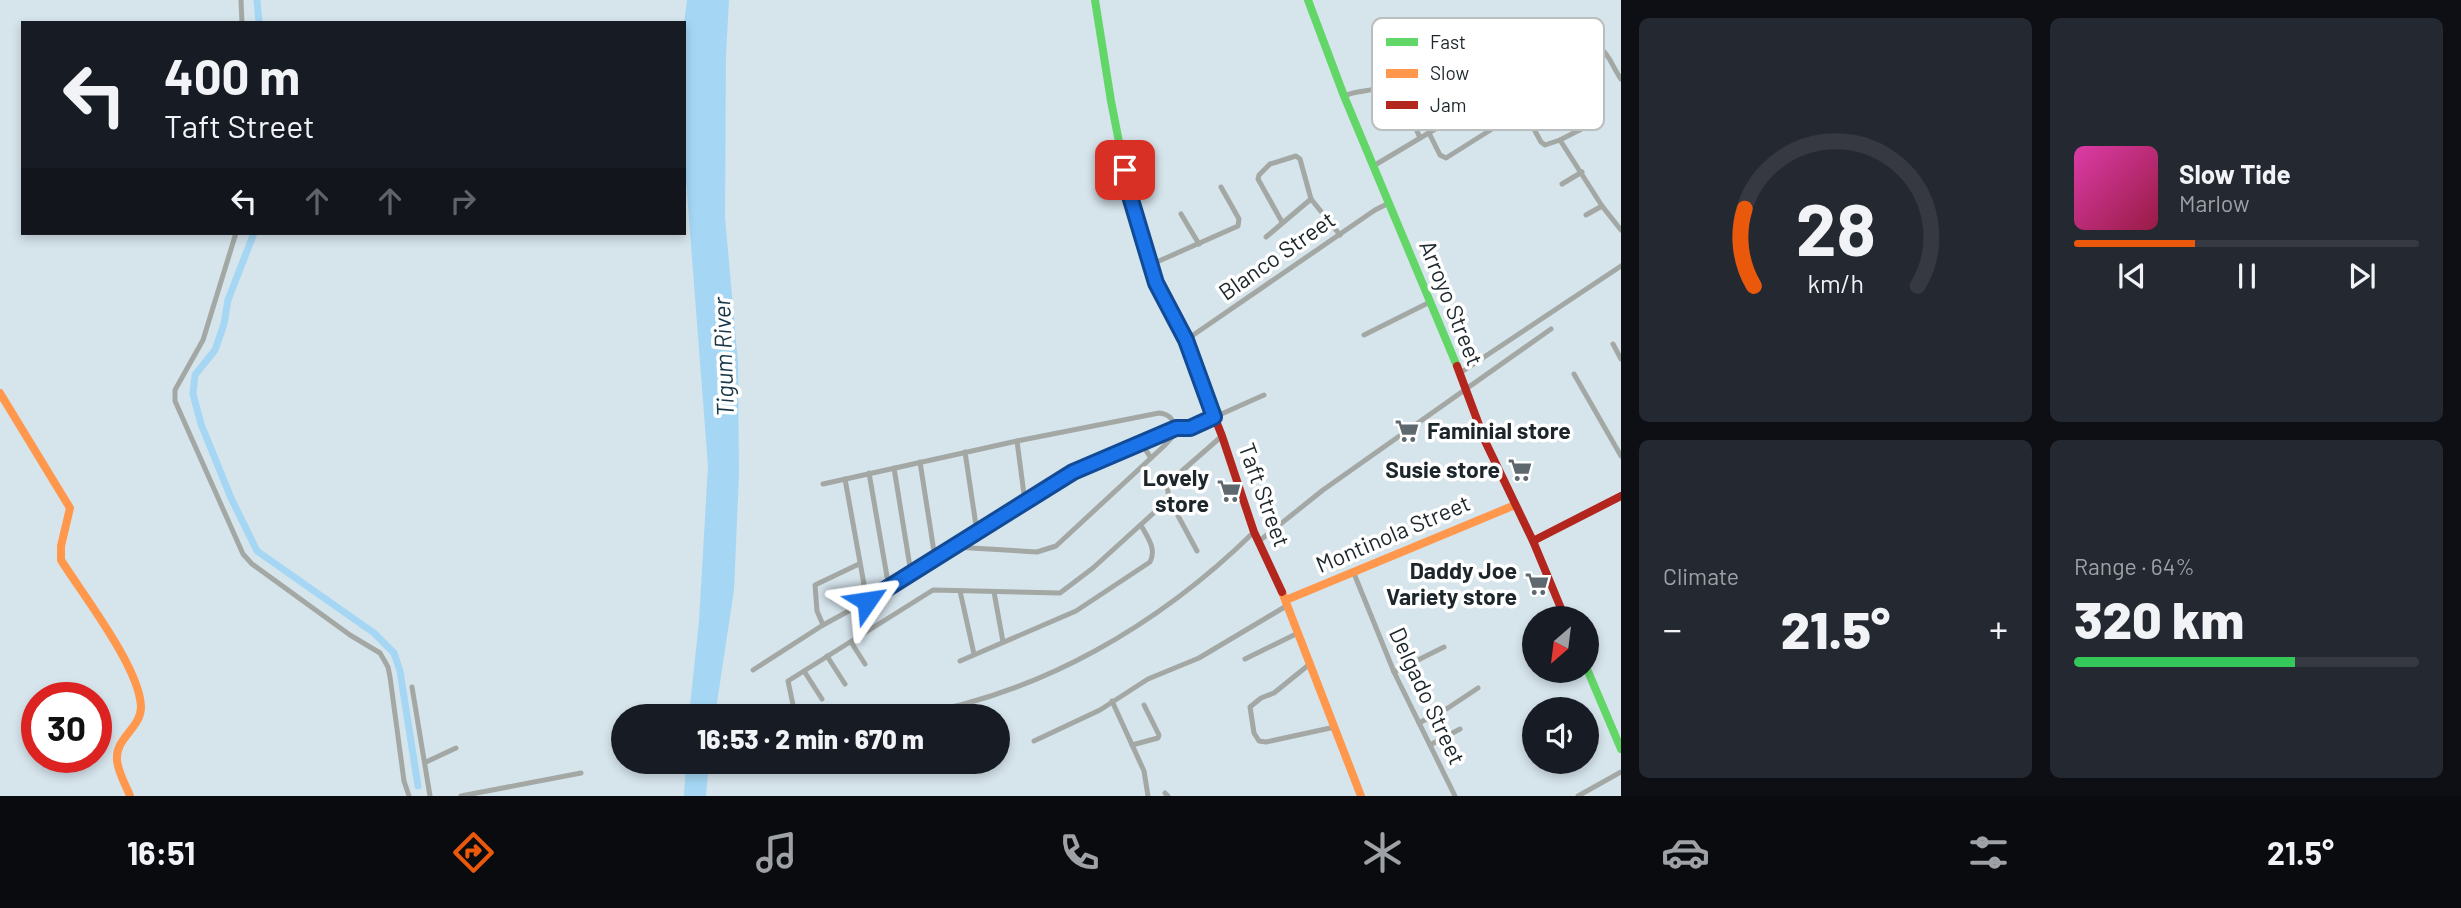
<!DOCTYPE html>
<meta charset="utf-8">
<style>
body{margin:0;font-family:Barlow,sans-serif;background:#242831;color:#f1f3f6;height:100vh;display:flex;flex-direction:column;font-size:26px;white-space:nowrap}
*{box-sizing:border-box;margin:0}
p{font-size:23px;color:#9ea1a6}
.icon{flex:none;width:38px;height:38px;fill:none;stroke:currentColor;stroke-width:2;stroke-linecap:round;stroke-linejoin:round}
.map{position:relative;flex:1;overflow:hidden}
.details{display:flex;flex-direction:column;gap:18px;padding:18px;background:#0d0f14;width:840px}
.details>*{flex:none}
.guide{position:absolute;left:21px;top:21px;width:665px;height:214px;border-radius:0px;box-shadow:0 4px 10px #0003;background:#171b24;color:#f1f3f6;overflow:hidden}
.needle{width:46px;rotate:208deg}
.tools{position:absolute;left:1522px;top:606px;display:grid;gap:14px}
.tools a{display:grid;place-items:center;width:77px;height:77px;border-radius:50%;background:#171b24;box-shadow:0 4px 10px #0003;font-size:35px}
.speed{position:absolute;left:21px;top:682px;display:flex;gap:14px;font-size:35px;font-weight:700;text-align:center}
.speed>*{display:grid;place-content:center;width:91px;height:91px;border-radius:50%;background:#171b24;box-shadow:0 4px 10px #0003;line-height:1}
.speed .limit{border:10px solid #d22;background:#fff;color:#111}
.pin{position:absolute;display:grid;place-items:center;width:60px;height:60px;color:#fff;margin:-30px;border-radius:14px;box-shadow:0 4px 10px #0006}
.me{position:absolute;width:77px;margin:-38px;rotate:58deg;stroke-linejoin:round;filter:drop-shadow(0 0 5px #0008)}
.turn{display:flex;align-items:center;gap:24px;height:147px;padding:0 28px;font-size:32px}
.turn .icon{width:91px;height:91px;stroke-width:2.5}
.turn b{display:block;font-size:49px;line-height:60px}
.lanes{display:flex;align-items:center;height:66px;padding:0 28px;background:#0003;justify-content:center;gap:35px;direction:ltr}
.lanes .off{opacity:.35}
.big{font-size:52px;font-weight:800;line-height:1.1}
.details .widget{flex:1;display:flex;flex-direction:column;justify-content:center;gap:10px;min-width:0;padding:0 24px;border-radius:10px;background:#242831}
.details .dial{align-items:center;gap:0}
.dial svg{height:182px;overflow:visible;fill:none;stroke:#363941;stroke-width:7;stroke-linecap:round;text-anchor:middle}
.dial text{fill:#f1f3f6;stroke:none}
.song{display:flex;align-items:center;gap:21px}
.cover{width:84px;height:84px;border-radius:10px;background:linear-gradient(135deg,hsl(320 70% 55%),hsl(340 70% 35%))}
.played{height:7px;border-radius:4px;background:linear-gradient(90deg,#ea580c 35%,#363941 35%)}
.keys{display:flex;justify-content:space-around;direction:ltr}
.heat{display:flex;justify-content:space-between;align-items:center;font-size:38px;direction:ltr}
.charge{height:10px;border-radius:5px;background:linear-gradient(90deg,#34c759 64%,#363941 0)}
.details .tiles{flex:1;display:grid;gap:18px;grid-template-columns:repeat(2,1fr)}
.trip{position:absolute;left:611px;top:704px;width:399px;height:70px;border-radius:35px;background:#171b24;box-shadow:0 4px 10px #0003;font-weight:800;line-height:70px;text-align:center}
.menu{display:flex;height:112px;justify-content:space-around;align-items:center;background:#090b0e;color:#9ea1a6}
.menu .icon{width:49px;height:49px}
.menu .active{color:#ea580c}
.menu b{font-size:32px;color:#f1f3f6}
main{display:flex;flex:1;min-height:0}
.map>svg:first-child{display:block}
</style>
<main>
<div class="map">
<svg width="1621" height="796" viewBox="0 0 1621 796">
<rect width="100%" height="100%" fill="#d6e4ec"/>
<g fill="#a5d7f4">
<path d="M687 0H729L726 56 725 217 738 363 739 475 734 590 715 716H689L699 621 708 466 684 154V23Z"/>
<path d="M686 761H709L706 796H684Z"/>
</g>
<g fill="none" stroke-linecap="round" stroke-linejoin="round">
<g stroke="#a5d7f4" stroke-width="7">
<path d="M257 0 259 23"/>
<path d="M254 233 228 300 224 324 215 350 195 375 193 394 201 424 231 498 257 551 374 633 394 653 400 671 418 786"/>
</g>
<g stroke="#a4a8a4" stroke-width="5">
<path d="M241 0 242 23"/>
<path d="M1535 69 1575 131"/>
<path d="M1510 85 1541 142 1545 145 1560 140 1599 120 1602 113 1563 53"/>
<path d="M1344 96C1357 90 1369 92 1381 87L1450 42"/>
<path d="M1420 138 1409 112 1466 79 1469 81 1495 125 1492 129 1446 158 1440 155 1429 133"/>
<path d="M1560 140 1602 206 1621 230"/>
<path d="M1375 165 1576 45C1608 40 1607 59 1621 79"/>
<path d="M1562 184 1582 172"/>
<path d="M1181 214 1199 244"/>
<path d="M1586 215 1602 206"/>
<path d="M1282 222 1258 179 1259 175 1270 164 1296 156 1300 159 1311 199 1340 235"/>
<path d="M236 233 203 340 175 390V401L243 554 252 564 350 635 380 653 388 667 390 677 404 781 409 796"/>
<path d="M1266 237 1311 199"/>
<path d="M1150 265 1238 226 1239 219 1221 187"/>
<path d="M1364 335 1430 302"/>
<path d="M1186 340 1375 210 1389 203"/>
<path d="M1613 344 1621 359"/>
<path d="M1460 373 1621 266"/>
<path d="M1574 374 1621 456"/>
<path d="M1176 428H1190L1264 395"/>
<path d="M1017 441 1025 502"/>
<path d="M1141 443 1151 458"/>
<path d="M965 452 977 532"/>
<path d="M920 462 935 558"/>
<path d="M894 468 911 573"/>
<path d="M869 473 889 588"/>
<path d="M845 479 867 601"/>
<path d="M823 484 1017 441 1159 413C1170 414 1172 419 1176 428L1174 435 1164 446 1056 546 1037 552 954 547"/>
<path d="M1169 499 1197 551"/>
<path d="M1258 542 1323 490 1551 329"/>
<path d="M859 564 815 585 817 611 823 625 867 601 1073 472 1183 424 1213 413"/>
<path d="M1353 571 1394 672 1455 796"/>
<path d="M960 591 974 654"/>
<path d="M994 592 1003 642"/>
<path d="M851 642 865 664"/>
<path d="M827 656 845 684"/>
<path d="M1245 659 1298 633"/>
<path d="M960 661 1076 611 1150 562C1157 548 1147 537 1141 525"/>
<path d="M1311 663 1274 693 1261 698 1250 707 1254 733 1259 741 1266 742 1335 727"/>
<path d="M753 670 823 625"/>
<path d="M804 671 822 699"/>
<path d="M1394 672 1444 647"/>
<path d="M412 687 430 796"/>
<path d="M1112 701 1144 771 1148 796"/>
<path d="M795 714 788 681 933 590 1060 593 1093 568 1169 499 1167 484 1222 436"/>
<path d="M908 716C1040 695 1159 625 1254 532"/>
<path d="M1419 723 1448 708 1478 688"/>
<path d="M1034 741 1100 710 1148 679 1199 658 1288 605"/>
<path d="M1132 745 1158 738 1159 735 1144 705"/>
<path d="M1430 745 1460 729"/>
<path d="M426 762 456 748"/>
<path d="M1165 793 1168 796"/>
<path d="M461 796 581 773"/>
<path d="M1578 796 1621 772"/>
</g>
<g stroke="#63d668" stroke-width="8">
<path d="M1095 0 1111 101 1129 193 1156 283 1186 340 1199 378"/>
<path d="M1308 0 1344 96 1457 366"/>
<path d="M1587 669 1621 749"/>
</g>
<g stroke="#ff974d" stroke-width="8">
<path d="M0 393 70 508 61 546V560C83 595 140 668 141 707 141 728 115 738 117 760 118 773 126 785 130 796"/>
<path d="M1282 592 1361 796"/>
<path d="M1286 600 1515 505"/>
</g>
<g stroke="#b3261e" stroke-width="8">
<path d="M1457 366 1485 441 1533 541 1565 618"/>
<path d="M1199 378 1222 436 1254 532 1282 592"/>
<path d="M1533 541 1621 496"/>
</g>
</g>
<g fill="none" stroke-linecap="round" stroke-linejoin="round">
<g stroke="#114b97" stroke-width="18">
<path id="route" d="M867 601 1073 472 1176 428H1190L1214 417 1186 340 1156 283 1129 193 1125 170"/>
</g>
<use href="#route" stroke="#1a73e8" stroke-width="12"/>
</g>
<defs>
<g id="supermarket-bare" transform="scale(1.89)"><path d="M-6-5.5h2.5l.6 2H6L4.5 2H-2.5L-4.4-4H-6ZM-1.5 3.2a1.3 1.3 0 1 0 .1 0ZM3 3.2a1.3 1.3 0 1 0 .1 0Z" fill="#5d686f" stroke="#fff" stroke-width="2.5" paint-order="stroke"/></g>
</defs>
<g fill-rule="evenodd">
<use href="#supermarket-bare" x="1407" y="431"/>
<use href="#supermarket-bare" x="1520" y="470"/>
<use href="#supermarket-bare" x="1229" y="491"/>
<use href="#supermarket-bare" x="1537" y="584"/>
</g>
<g text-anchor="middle" stroke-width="7" stroke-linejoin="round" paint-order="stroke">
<g font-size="23" fill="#1c262b" stroke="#fff">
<text transform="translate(1277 256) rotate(-35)" y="8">Blanco Street</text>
<text transform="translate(1451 303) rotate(68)" y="8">Arroyo Street</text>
<text transform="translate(1264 495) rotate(70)" y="8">Taft Street</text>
<text transform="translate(1393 534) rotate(-23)" y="8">Montinola Street</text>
<text transform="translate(1427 696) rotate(65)" y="8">Delgado Street</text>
</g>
<g font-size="23" font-weight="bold" fill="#1c262b" stroke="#fff" text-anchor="end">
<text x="1427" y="439" text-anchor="start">Faminial store</text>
<text x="1500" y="478">Susie store</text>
<text x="1209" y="486">Lovely<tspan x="1209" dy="26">store</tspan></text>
<text x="1517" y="579">Daddy Joe<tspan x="1517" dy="26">Variety store</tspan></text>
</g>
<g font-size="24" font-style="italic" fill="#183646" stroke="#fff">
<text transform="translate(724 357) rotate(-92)" y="8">Tigum River</text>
</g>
</g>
<rect x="1372" y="18" width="232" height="112" rx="10" fill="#fff" stroke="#bbbebf" stroke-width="2"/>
<rect x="1386" y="38" width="32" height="8" fill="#63d668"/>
<rect x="1386" y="69" width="32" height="9" fill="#ff974d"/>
<rect x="1386" y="101" width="32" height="8" fill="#b3261e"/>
<g font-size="19" fill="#1c262b">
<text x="1430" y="49">Fast</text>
<text x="1430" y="80">Slow</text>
<text x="1430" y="112">Jam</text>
</g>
</svg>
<div class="tools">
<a><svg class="needle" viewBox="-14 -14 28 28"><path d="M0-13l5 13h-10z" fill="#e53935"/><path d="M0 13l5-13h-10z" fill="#9ea1a6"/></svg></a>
<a><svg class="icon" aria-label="sound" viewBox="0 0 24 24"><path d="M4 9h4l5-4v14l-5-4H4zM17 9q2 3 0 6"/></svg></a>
</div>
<div class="speed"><div class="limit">30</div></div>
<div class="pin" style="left:1125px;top:170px;background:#d93025"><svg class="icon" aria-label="arrive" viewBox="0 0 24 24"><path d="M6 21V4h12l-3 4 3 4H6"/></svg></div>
<svg class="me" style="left:867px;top:601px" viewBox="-20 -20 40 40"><path d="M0-17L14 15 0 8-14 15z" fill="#1a73e8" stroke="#fff" stroke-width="4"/></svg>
<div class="trip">16:53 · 2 min · 670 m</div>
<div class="guide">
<div class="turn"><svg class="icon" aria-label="left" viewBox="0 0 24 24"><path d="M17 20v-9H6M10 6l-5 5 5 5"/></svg><div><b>400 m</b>Taft Street</div></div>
<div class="lanes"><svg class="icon" aria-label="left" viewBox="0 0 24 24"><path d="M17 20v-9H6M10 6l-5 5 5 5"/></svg><svg class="icon off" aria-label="ahead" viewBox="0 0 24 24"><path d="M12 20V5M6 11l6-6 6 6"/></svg><svg class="icon off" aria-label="ahead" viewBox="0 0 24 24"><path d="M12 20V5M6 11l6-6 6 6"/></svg><svg class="icon off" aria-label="right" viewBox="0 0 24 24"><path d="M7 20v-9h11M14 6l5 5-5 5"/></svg></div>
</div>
</div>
<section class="details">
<div class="tiles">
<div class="widget dial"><svg viewBox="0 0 100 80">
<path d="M14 69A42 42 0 1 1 86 69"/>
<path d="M14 69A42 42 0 0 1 10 35" stroke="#ea580c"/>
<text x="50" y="56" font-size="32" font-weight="700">28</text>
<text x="50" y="72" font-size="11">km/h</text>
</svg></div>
<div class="widget">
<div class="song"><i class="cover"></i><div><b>Slow Tide</b><p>Marlow</p></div></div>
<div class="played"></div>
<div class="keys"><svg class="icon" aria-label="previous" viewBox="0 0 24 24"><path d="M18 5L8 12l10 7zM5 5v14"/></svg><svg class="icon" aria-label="pause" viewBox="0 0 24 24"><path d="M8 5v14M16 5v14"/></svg><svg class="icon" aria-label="next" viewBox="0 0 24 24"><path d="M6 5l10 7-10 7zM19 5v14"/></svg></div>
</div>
<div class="widget"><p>Climate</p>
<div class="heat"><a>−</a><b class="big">21.5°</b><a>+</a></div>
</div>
<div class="widget"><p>Range · 64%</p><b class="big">320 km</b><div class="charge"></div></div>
</div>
</section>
</main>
<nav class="menu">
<b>16:51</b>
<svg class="icon active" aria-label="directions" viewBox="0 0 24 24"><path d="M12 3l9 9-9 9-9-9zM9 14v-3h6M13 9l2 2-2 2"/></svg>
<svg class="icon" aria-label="music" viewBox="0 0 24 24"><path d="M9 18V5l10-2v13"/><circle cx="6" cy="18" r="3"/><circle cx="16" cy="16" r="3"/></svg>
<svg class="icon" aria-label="phone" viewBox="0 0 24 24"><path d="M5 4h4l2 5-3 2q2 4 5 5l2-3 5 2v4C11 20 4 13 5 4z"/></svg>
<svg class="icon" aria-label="climate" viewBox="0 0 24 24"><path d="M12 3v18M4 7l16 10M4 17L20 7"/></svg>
<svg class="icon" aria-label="car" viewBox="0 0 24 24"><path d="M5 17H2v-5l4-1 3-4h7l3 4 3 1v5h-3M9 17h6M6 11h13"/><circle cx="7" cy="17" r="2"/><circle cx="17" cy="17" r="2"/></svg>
<svg class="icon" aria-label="filters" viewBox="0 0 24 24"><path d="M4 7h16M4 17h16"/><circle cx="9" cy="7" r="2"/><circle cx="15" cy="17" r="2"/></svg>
<b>21.5°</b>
</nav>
